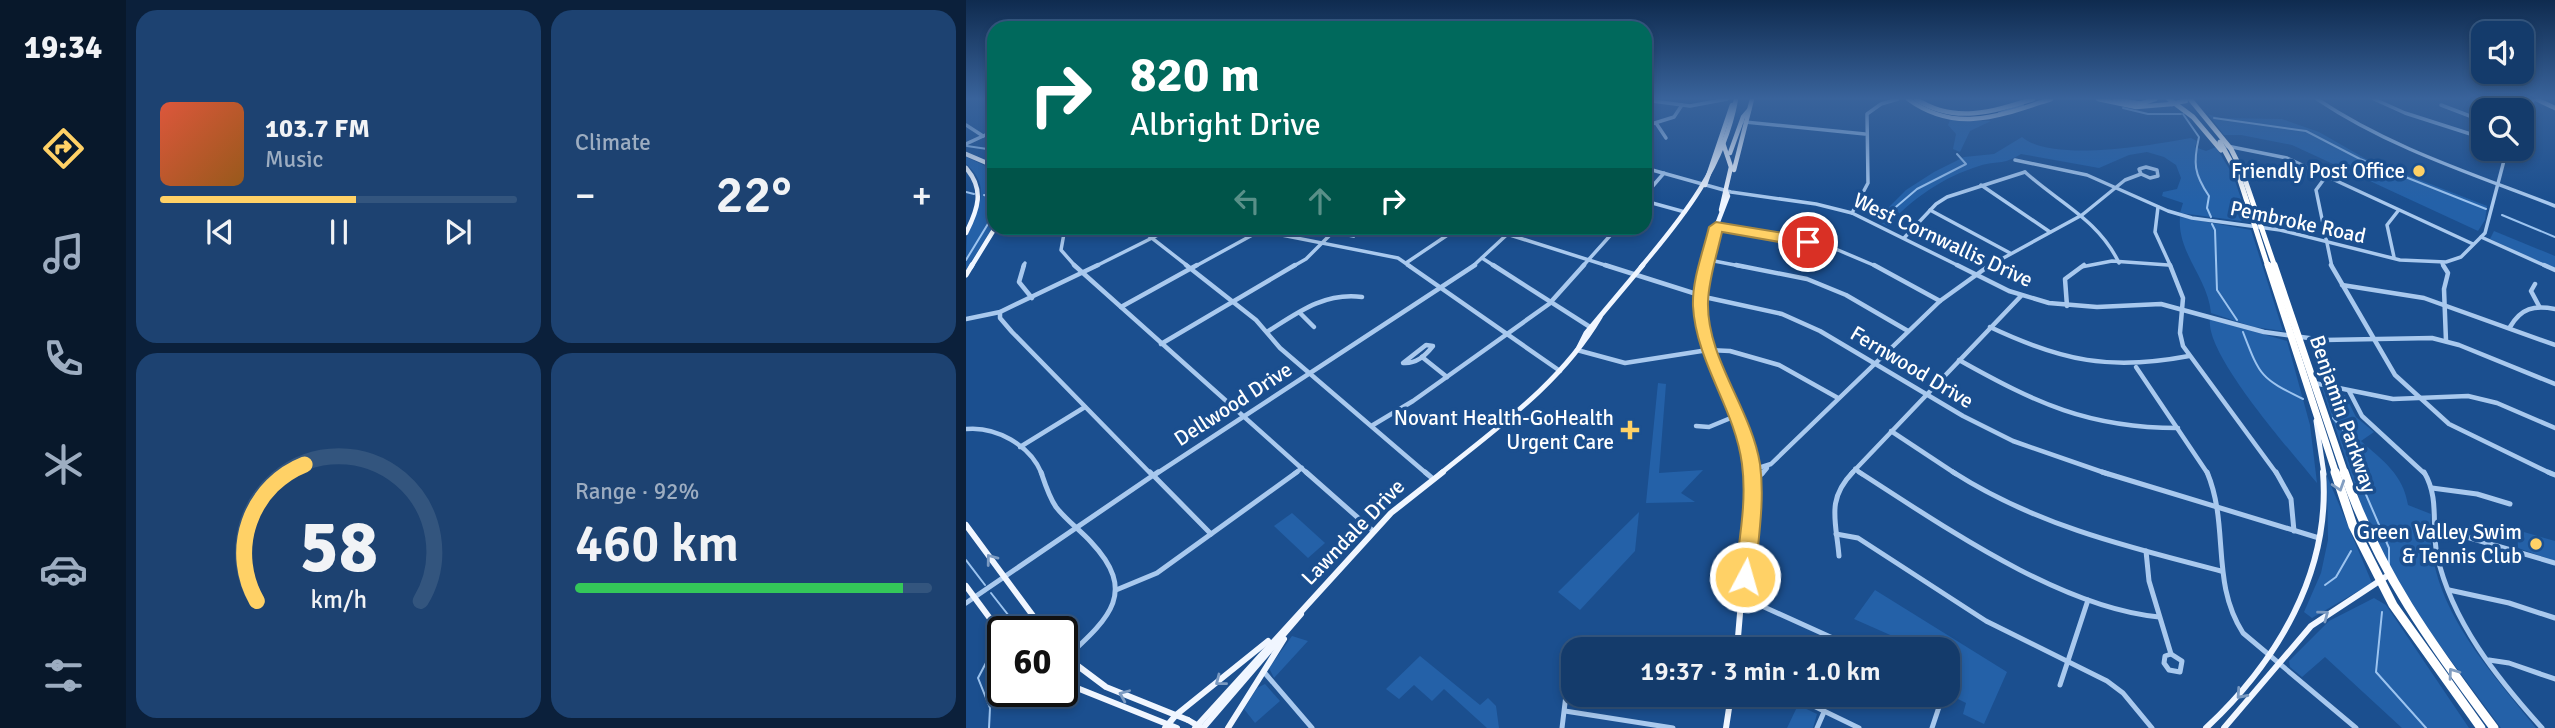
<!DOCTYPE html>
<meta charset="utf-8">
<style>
body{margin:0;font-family:Signika,sans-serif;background:#1d4271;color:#f1f3f6;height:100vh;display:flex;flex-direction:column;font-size:26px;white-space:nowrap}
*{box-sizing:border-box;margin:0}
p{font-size:23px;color:#9dadc1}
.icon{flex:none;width:38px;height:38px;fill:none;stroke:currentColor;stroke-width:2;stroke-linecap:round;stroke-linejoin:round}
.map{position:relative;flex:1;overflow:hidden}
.details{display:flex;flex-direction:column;gap:10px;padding:10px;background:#0b203b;width:840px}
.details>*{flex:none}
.banner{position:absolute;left:21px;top:21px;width:665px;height:214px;border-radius:21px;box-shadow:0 4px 10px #0003,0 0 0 2px #33557e;background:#00695c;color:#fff;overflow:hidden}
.fabs{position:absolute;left:1505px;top:21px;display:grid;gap:14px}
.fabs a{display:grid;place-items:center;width:63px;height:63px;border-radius:14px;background:#143b6b;box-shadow:0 4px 10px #0003,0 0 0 2px #33557e;font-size:35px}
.speed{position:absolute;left:21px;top:616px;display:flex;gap:14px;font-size:35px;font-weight:700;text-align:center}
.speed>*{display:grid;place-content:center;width:91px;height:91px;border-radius:50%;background:#143b6b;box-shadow:0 4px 10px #0003,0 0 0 2px #33557e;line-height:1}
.speed .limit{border:4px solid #111;border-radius:10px;background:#fff;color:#111}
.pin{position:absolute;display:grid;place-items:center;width:60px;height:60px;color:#fff;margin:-30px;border:4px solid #fff;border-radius:50%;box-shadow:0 2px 7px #0007}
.me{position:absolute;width:77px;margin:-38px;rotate:6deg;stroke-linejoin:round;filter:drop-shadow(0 0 5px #0008)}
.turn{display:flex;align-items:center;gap:24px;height:147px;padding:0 28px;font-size:32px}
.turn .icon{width:91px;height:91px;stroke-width:2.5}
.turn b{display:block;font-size:49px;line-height:60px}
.lanes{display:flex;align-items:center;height:66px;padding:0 28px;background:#0003;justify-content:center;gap:35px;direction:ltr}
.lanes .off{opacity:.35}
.big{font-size:52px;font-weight:600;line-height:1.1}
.details .card{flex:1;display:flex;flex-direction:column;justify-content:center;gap:10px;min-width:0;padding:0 24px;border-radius:21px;background:#1d4271}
.details .dial{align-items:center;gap:0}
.dial svg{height:182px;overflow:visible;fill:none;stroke:#33557e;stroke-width:7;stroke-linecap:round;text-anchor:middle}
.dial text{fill:#f1f3f6;stroke:none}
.song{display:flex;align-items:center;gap:21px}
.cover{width:84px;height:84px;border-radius:10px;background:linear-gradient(135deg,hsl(10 70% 55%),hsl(30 70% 35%))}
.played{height:7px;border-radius:4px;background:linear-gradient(90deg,#ffd166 55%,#33557e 55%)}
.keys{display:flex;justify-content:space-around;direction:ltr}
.heat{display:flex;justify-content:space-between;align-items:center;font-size:38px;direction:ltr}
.charge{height:10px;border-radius:5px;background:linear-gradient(90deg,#34c759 92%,#33557e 0)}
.details .tiles{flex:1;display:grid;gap:10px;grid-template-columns:repeat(2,1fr)}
.trip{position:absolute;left:595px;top:637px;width:399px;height:70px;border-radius:21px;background:#143b6b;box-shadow:0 4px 10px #0003,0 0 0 2px #33557e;font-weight:600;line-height:70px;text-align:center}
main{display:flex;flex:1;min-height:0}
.dock{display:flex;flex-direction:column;width:126px;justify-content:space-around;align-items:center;background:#08182b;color:#9dadc1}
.dock .icon{width:49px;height:49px}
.dock .on{color:#ffd166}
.dock b{font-size:32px;color:#f1f3f6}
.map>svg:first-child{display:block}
</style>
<main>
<nav class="dock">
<b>19:34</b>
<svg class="icon on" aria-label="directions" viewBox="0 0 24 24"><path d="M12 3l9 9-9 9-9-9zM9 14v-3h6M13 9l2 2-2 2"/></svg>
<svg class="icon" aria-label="music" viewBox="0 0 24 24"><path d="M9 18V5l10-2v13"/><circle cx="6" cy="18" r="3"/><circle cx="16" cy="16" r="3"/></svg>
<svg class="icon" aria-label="phone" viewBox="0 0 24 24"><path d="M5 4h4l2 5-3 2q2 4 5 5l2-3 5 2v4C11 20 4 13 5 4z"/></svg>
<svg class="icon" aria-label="climate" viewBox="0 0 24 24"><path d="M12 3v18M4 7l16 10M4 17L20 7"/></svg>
<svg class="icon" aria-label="car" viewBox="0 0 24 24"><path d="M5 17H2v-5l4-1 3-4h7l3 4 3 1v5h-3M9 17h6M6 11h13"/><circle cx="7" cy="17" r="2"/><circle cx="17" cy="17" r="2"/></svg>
<svg class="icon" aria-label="filters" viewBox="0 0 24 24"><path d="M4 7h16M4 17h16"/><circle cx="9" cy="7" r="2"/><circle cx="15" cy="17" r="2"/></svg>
</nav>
<section class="details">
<div class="tiles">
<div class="card">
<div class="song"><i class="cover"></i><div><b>103.7 FM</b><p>Music</p></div></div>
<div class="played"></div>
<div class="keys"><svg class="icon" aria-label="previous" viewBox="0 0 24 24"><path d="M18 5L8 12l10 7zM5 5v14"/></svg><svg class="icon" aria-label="pause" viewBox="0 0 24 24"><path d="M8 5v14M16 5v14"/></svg><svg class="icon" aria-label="next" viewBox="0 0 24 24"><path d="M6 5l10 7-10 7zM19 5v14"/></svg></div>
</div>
<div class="card"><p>Climate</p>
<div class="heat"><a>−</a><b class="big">22°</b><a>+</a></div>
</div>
<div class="card dial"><svg viewBox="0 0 100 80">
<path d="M14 69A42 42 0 1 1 86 69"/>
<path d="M14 69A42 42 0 0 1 35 9" stroke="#ffd166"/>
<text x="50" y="56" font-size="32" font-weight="700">58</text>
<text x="50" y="72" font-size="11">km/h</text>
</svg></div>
<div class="card"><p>Range · 92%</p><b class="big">460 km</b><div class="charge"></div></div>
</div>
</section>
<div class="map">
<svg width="1589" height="728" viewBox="0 0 1589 728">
<rect width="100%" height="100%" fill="#1b4f8f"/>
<g fill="#2461a8">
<path d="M1242 114 1254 118 1316 119 1353 132 1400 159 1521 206 1519 220 1512 231 1326 145 1275 135H1258Z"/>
<path d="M984 120 1025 121 1004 131 994 152 987 149 990 134 982 125Z"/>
<path d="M1056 137C1086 163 1186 145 1225 138L1231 141 1229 147 1240 151 1250 147 1267 175 1283 222 1214 213 1217 203 1196 196 1197 192 1211 189 1215 178 1210 165 1198 157 1181 152 1163 155 1133 168 1055 154C1036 166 1031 160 1013 166 977 177 946 199 921 226L910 220 940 190 968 172 998 157 1028 154Z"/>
<path d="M0 157 28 170V225L0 270C0 259 0 246 1 236 11 209 27 187 0 164Z"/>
<path d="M1214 217 1285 230 1317 331 1288 327 1245 313C1242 278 1211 253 1214 217Z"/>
<path d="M1528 231 1589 256V269L1524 239Z"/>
<path d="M1244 319 1321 341 1344 425 1351 483C1326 452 1239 355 1244 319Z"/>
<path d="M692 383 700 384 693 473 737 470 715 493 729 502 680 503Z"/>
<path d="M1356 388 1379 395 1390 417 1408 432 1395 441C1417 461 1437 474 1442 505L1465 514C1457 600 1520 665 1570 728H1535L1449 612 1403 528Z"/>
<path d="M1361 476 1406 583 1346 618 1338 612 1355 573 1362 540Z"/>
<path d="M673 512 669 551 614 610 592 592Z"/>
<path d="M326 513 359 543 342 558 308 526Z"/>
<path d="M1551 530 1589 541V561L1552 548Z"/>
<path d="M909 590 1041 672 1018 724 997 714 1000 703 982 694V649H956L888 619Z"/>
<path d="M1408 598 1420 605 1503 728H1436L1359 657 1336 677 1324 667 1323 661 1363 621Z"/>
<path d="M326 636 342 641 308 678 303 668Z"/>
<path d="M454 656 514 705 522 698 530 706 533 728H521L478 689 466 701 448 685 433 699 420 689Z"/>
<path d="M299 684 314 701 289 723 278 709 291 688Z"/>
<path d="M832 705 851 714 847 728H821Z"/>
</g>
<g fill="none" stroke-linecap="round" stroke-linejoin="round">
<g stroke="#9cc4f0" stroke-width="2">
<path d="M1157 108 1182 114H1215"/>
<path d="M1033 113 1057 105"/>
<path d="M1217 114 1233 137C1227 163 1228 174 1243 196L1241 208 1245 217"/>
<path d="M1248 118 1340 131 1394 159 1520 209"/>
<path d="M1 146 28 150"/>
<path d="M0 192 8 194"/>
<path d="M18 195 28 198"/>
<path d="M1536 215 1589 237"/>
<path d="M917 218 951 189 1000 164 991 154"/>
<path d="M1246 224 1249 230 1251 290 1271 320"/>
<path d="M313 228 364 232"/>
<path d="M369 233 388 237"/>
<path d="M0 260 28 214"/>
<path d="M1277 332C1294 376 1294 378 1337 399"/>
<path d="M1367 418 1380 433 1395 483 1423 548V565"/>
<path d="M0 560 19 585"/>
<path d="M1359 585 1370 577 1385 551"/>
<path d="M25 593 43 616 41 625"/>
<path d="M1416 612 1410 672 1460 728"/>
<path d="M23 728 24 708 12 678 31 642"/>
</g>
<g stroke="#a9c9ee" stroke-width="3.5">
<path d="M1351 99C1424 148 1507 174 1589 206"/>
<path d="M1408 99 1439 113 1517 138"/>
<path d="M679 100 724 106 761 99"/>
<path d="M1475 105 1517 121"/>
<path d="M1556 121 1568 99"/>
<path d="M779 122 899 134"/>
<path d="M690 123 700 138"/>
<path d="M0 125 17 136"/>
<path d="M679 126 708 117 716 105"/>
<path d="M0 144 28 131"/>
<path d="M1261 146 1321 158 1507 244"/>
<path d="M1049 160 1121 175 1202 211 1226 218 1314 230 1434 260 1480 262 1495 257 1519 233 1541 149"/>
<path d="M1180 167 1191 170 1192 176 1184 178 1175 174 1173 169Z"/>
<path d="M679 168 765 192 850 204 886 213 995 267"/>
<path d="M1059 172C1093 203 1133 220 1153 263"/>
<path d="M1361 175 1350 190 1366 267"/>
<path d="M1015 185 1084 232"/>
<path d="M679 195 698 173"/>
<path d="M679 201 719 212"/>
<path d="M1192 207 1189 232 1205 267"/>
<path d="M964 210 1044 253"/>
<path d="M886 213 902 183 901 114 915 104 932 99"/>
<path d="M750 227 872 250 912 267"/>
<path d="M99 228 95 250 110 267"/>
<path d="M173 228 223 267"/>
<path d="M280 228 432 258 445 267"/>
<path d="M522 228 645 267"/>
<path d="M1515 237 1582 267"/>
<path d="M938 238 970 204 981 197 1059 172"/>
<path d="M1428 257 1421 225 1432 211"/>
<path d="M516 258 530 267"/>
<path d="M743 260 779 267"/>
<path d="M440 263 492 228"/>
<path d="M1476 263 1478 267"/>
<path d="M57 267 59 263"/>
<path d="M128 267 206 228"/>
<path d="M228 267 290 233"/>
<path d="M326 267 340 259 371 228"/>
<path d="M506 267 548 228"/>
<path d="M616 267 651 228"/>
<path d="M1021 267 1116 215 1159 180 1175 174"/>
<path d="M1115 267 1146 261 1202 265"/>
</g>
<g stroke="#a9c9ee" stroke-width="4.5">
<path d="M58 265 53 282 66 298"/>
<path d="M108 265 342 474"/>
<path d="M220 265 290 320 314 348 461 474"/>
<path d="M442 265 594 371"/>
<path d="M527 265 624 327"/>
<path d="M639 265 743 298 816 314 854 331 997 416 1047 441 1142 474"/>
<path d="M770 265 841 279 880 295 942 331"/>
<path d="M908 265 974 301"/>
<path d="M991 265 1043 291 1083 303 1131 307 1195 304 1298 332 1358 340 1466 338 1493 345 1589 384"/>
<path d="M1204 265 1217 298 1214 333 1217 346 1311 474"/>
<path d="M1365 265 1429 375 1483 424 1586 474"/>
<path d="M1477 265 1482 273 1478 289 1480 341"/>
<path d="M1578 265 1589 270"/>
<path d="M1569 284 1565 291 1573 306"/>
<path d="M1376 285 1458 298 1589 345"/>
<path d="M1101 306 1099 279 1118 265"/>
<path d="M155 307 231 265"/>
<path d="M34 312V318L46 332 185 474"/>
<path d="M334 313 348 327"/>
<path d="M0 319 34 312 132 265"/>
<path d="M1024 327C1096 361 1144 371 1223 356"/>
<path d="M1544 327C1555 308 1568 305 1589 309"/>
<path d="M301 332C331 313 358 292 396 297"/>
<path d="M195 344 329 265"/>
<path d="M460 345 467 346C459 356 450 364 437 363Z"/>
<path d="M611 350 659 363 742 350 764 351 813 365 872 398"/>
<path d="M456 357 481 377"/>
<path d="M993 360C1070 403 1122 428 1212 428"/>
<path d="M1170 367 1242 474"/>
<path d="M1348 383 1427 399 1502 396 1531 403 1589 428"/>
<path d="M1383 391 1396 416 1459 474"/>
<path d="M407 425 447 401 583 304 618 265"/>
<path d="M730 426 743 427 772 415"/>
<path d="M0 429C30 426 64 445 76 474"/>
<path d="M925 431 990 474"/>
<path d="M54 447 119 407"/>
<path d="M889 469 896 474"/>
<path d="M786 470 805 464 974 301 1024 265"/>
<path d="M190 474 509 265"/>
<path d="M328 474 336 468"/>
<path d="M796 474 801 468"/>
<path d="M885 474 1055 296"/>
</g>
<g stroke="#a9c9ee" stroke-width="5">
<path d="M75 472C79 484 83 497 90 507 100 520 114 530 125 542 173 593 142 619 100 658"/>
<path d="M184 472 245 534"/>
<path d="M340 472 407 531"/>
<path d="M459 472 466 478"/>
<path d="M893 472C976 525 1094 608 1193 617"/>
<path d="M987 472C1070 525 1161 547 1255 571"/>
<path d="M1136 472 1353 538"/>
<path d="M1241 472C1264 527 1244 581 1277 633L1390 728"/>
<path d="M1310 472 1325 499 1328 531"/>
<path d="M1458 472C1474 499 1465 525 1471 555 1486 622 1531 678 1576 728"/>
<path d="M1582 472 1589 475"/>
<path d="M787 483 797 472"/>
<path d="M1466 488 1511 494 1544 504"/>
<path d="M1470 528 1589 563"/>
<path d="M870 534 892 538 1020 621 1141 681 1157 693 1186 728"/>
<path d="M1180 551 1183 581 1205 654"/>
<path d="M873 556C870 520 860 500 887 472"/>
<path d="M150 590 191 573 331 472"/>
<path d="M1483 590 1543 603 1589 618"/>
<path d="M776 597 891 649"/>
<path d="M0 603 192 472"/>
<path d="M1205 654 1216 661 1214 672 1203 670 1198 663 1199 656Z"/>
<path d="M1523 660 1543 663 1589 679"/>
<path d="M298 672 346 728"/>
<path d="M1094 685 1122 600"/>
<path d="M825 695 893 728"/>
<path d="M599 711 707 728"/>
<path d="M596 728 603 670"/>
<path d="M851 728 858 712"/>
<path d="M966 728 977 695"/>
</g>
<g stroke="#f0f6ff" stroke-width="4.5">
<path d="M942 99C990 134 1033 116 1085 99"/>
<path d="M950 99C988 124 1026 112 1067 99"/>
<path d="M1132 99 1170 107 1206 104"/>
<path d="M1149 99 1176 104"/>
<path d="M1570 99 1589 108"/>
<path d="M1213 102 1220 101"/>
<path d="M764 153 777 117 783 110"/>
<path d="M0 154 28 166"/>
<path d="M0 168C19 190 12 209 0 233"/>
<path d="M768 170 786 99"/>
<path d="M739 185 766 105"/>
<path d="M755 210 765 167 757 143"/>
<path d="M5 267 29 228"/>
<path d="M675 267C718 216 758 166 770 99"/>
<path d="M742 267 750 227 762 196 760 191"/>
</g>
<g stroke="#f0f6ff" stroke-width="5">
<path d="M742 265 734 303 742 350 776 425 786 474"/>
<path d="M0 275 6 265"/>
<path d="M613 347 620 333 677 265"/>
<path d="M1350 421 1358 474"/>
<path d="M474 474C533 426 595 383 634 317"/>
</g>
<g stroke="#f0f6ff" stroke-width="6">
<path d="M0 525 79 632"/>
<path d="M0 586 37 636"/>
<path d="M771 649 786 472"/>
<path d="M96 654 140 687 222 720"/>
<path d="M96 682 211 728"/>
<path d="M199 728 210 715 302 641"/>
<path d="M229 728 425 513 477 472"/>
<path d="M237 728 335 614"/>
<path d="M262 728 318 639"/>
<path d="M760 728 765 695"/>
<path d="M1240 728C1311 662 1365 572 1357 472"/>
<path d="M1258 728 1345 626 1421 576"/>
</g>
<g stroke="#fff" stroke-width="5">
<path d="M1203 99 1227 117 1255 150"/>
<path d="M1224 99 1265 149 1276 171 1309 267"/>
<path d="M1174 104 1189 99"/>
<path d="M1254 142 1273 177 1302 267"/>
</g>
<g stroke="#fff" stroke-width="7">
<path d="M1302 265 1370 474"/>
<path d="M1308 265 1379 474"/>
</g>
<g stroke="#fff" stroke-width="9">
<path d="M1369 472 1387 526 1427 605 1515 728"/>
<path d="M1378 472C1412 571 1466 645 1528 728"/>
</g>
<path stroke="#f0f6ff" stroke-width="4.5" d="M1206 104 1213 102"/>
<path stroke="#f0f6ff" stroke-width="6" d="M222 720 236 728"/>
</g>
<defs><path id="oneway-chevron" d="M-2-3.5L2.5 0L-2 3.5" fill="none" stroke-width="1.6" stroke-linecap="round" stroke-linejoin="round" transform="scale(1.75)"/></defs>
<g stroke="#829ec1">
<use href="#oneway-chevron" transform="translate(1373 486) rotate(72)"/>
<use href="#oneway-chevron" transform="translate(1487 673) rotate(-126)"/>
</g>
<g stroke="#7b9ac1">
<use href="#oneway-chevron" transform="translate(25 559) rotate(-127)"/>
<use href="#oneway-chevron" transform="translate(1358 615) rotate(-37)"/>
<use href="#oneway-chevron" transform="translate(254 681) rotate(142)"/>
<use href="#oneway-chevron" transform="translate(1275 694) rotate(132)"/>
<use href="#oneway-chevron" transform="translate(158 695) rotate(-157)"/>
</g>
<linearGradient id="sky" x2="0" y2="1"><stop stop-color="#0f2b4f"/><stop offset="0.49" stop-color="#39639b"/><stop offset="1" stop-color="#39639b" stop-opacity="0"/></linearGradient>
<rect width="1589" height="201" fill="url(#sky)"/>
<path fill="#ffd166" stroke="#a68842" stroke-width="2" d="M750 222 842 237 849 242 842 247 756 232C751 254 743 278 742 301 740 358 785 408 794 464 799 502 792 540 789 577L786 583 779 586 772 583 769 577C773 540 781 502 776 464 769 409 730 362 727 306 726 280 737 252 743 227Z"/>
<g fill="#ffd166" stroke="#1b4f8f" stroke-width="2.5">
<circle cx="1453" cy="171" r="7"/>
<path d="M660.5 419.5h7v7h7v7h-7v7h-7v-7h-7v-7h7z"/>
<circle cx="1570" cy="544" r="7"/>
</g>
<g text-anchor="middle" stroke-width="7" stroke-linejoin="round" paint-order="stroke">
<g font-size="21" fill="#fff" stroke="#1b4f8f" text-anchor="end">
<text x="1439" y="178">Friendly Post Office</text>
<text x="648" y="425">Novant Health-GoHealth<tspan x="648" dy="24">Urgent Care</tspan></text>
<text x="1556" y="539">Green Valley Swim<tspan x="1556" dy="24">&amp; Tennis Club</tspan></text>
</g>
<g font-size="21" fill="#fff" stroke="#1b4f8f">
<text transform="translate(1332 222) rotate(12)" y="7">Pembroke Road</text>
<text transform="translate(977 240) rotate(25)" y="7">West Cornwallis Drive</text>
<text transform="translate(946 367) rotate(31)" y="7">Fernwood Drive</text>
<text transform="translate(267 404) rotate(-33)" y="7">Dellwood Drive</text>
<text transform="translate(1377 414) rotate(71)" y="7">Benjamin Parkway</text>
<text transform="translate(387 532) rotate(-46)" y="7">Lawndale Drive</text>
</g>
</g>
</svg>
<div class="fabs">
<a><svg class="icon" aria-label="sound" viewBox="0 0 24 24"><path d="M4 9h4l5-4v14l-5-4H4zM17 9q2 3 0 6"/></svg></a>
<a><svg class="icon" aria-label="search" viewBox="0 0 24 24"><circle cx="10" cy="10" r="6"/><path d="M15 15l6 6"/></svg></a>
</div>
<div class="speed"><div class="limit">60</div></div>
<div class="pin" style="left:842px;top:242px;background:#d93025"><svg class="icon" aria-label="arrive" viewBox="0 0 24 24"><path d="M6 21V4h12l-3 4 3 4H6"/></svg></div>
<svg class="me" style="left:779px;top:577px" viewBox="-20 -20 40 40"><circle r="17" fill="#ffd166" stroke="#fff" stroke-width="3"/><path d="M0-11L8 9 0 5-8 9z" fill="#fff"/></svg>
<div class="trip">19:37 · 3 min · 1.0 km</div>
<div class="banner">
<div class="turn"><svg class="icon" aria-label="right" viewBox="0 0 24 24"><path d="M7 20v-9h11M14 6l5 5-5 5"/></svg><div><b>820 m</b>Albright Drive</div></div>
<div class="lanes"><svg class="icon off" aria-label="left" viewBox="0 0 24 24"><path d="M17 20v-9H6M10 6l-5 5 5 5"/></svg><svg class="icon off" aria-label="ahead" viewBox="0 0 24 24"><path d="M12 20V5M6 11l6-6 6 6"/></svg><svg class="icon" aria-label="right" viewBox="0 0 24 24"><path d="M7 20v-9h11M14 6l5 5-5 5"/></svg></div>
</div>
</div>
</main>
